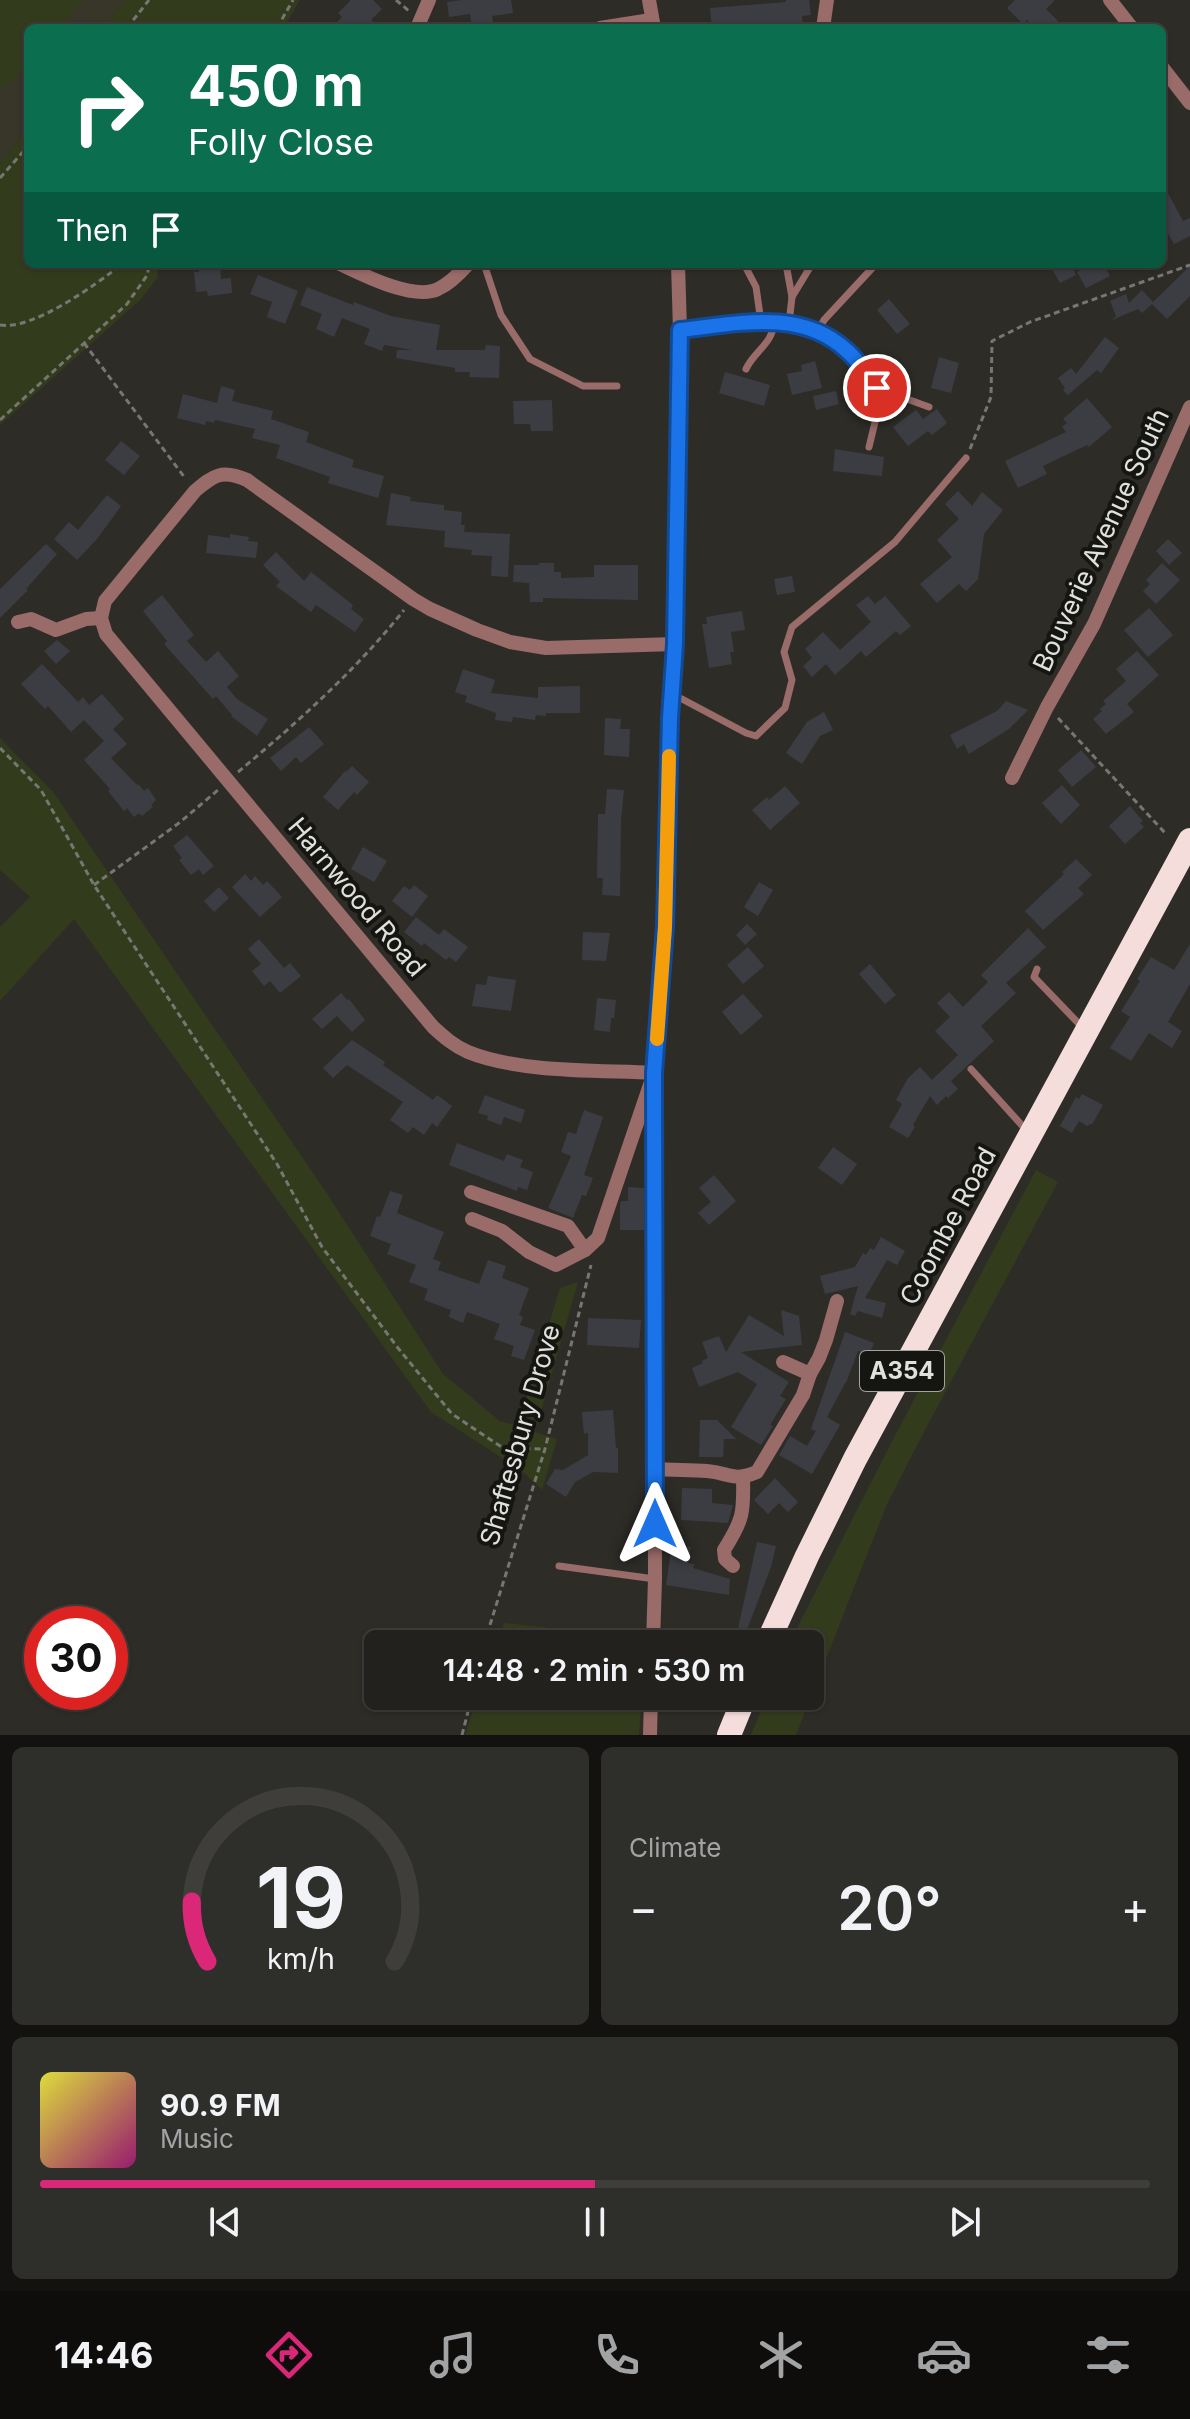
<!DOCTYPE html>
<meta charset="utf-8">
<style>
body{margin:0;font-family:Inter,sans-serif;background:#2e2e2a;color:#f1f3f6;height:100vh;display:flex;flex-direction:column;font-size:30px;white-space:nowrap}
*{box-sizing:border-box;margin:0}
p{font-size:26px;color:#a2a3a4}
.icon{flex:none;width:44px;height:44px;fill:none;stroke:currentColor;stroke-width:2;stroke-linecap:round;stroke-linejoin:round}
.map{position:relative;height:1735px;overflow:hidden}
.details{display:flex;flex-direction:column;gap:12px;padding:12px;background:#131210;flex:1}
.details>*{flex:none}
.guide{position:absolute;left:24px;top:24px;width:1142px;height:244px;border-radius:12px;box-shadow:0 2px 6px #0004,0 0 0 2px #3f3e3b;background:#0b6e4f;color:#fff;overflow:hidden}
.speed{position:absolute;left:24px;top:1606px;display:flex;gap:16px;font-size:40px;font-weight:700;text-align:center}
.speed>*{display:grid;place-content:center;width:104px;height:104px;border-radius:50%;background:#22211d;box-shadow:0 2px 6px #0004,0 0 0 2px #3f3e3b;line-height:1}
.speed .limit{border:12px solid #d22;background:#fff;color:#111}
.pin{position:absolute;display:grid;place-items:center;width:68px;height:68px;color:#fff;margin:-34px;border:4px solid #fff;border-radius:50%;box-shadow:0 2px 8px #0007}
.me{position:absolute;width:88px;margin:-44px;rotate:0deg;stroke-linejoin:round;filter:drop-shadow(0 0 6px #0008)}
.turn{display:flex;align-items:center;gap:28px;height:168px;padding:0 32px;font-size:36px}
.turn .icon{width:104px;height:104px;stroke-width:2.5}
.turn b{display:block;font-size:56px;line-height:68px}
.then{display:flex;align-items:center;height:76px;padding:0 32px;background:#0003;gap:16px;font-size:30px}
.big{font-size:60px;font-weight:600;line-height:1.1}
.details .card{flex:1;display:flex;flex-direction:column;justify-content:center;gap:12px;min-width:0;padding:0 28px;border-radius:12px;background:#2e2e2a}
.details .dial{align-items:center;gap:0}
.dial svg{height:208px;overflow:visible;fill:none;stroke:#3f3e3b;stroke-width:7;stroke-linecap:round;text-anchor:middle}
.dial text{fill:#f1f3f6;stroke:none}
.song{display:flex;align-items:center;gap:24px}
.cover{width:96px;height:96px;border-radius:12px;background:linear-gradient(135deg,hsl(60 70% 55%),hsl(320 70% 35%))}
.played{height:8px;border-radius:4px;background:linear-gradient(90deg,#db2777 50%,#3f3e3b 50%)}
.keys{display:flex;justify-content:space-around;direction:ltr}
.heat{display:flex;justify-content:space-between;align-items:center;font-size:44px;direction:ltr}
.details .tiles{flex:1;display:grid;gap:12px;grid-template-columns:1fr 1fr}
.card:last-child{grid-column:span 2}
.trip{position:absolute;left:364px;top:1630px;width:460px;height:80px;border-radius:12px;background:#22211d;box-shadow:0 2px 6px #0004,0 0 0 2px #3f3e3b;font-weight:600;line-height:80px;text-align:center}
.tab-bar{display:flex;height:128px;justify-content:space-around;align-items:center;background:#0e0d0c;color:#a2a3a4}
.tab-bar .icon{width:56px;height:56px}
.tab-bar .on{color:#db2777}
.tab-bar b{font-size:36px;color:#f1f3f6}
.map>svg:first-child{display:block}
</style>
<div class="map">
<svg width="1190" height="1735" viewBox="0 0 1190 1735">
<rect width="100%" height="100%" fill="#2e2c27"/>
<path fill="#383529" d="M0 0H125L103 28H28V127L0 164Z"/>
<g fill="#333b1d">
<path d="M0 0H85L59 28H28V62L4 88 0 85Z"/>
<path d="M125 0H300L284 28H103Z"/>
<path d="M28 127V264H157L158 277 140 300 0 425V164Z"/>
<path d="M0 738 54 793 328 1195 443 1374 500 1421 518 1426 560 1288 578 1282 535 1432 557 1439 542 1490 522 1471 431 1412 74 919 0 1001V927L30 897 0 870Z"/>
<path d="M1036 1170 1058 1182 926 1428 887 1504 796 1735H751L767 1696H810V1644H789L889 1447Z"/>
<path d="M504 1623 646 1638 645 1644H497Z"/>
<path d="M478 1696H642L639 1735H465Z"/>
</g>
<g fill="#3c3d43">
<path d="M351 0H373L382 9 371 20 379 28H332L342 17 338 13Z"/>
<path d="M462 0H511L513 13 492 16 494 28H472L470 14 449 17 447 2Z"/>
<path d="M786 0H809L811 15 802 16 803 28H712L710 8 786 2Z"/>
<path d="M1015 0H1055L1046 9 1065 28H1034L1027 20 1023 24 1007 8Z"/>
<path d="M1162 182 1183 221 1190 218V236L1174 244 1166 230 1162 232Z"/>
<path d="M199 264H220L221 279 231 278 232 293 208 296 207 291 196 292 194 272H199Z"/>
<path d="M1049 264H1071L1076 275 1060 283Z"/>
<path d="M1092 264H1104L1110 276 1086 288 1077 272Z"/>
<path d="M1190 266V296L1167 319 1152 304 1142 313 1138 309 1112 320 1116 316 1110 301 1126 294 1129 303 1142 290 1153 302Z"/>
<path d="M258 275 298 291 285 324 267 317 272 302 250 294Z"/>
<path d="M307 287 353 305 354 302 391 316 440 325 436 350H485L486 345 500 346 499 378 469 377 470 372H455V368L396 358 397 350H412L384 345 382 351 364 344 370 329 342 318 334 337 316 329 322 314 300 305Z"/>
<path d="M889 299 910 324 897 334 877 310Z"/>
<path d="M1105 337 1119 348 1101 373 1097 370 1068 395 1063 390 1065 388 1058 378 1071 368 1076 374Z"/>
<path d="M939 357 959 363 951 393 931 388Z"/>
<path d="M815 361 822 388 792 395 787 374 802 371 801 365Z"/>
<path d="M725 372 770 385 764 406 719 393Z"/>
<path d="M221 386 235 390 232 401 273 411 271 419 309 432 306 442 354 460 352 467 384 476 378 498 328 483 330 477 276 458 280 445 252 438 255 429 215 420 214 423 206 421 205 425 177 418 183 394 217 403Z"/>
<path d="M836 391 839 404 816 410 813 396Z"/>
<path d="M1087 398 1112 427 1089 447 1087 445 1043 466 1047 474 1018 488 1005 461 1066 432 1062 427 1067 423 1063 419Z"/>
<path d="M552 400 553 431H531L530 424H514L513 401Z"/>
<path d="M937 409 947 423 932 435 928 431 908 446 893 427 916 410 923 419Z"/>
<path d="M121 441 140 456 124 475 105 460Z"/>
<path d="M835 449 884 457 882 476 833 471Z"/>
<path d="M958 491 972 506 982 492 1003 510 984 534 978 579 966 591 959 584 937 603 920 584 952 557 937 540 959 519 945 504Z"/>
<path d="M391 493 411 497 410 501 444 505V510L462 512 461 525H465L464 532 510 534 508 577 491 576 492 556 471 555 472 550 444 547 445 531 386 525Z"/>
<path d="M107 495 121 506 97 539 77 560 54 539 69 522 78 530Z"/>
<path d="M230 534 249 537 248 541 258 542 256 558 206 553 208 535 230 538Z"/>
<path d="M1168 539 1182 553 1169 565 1156 551Z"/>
<path d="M46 544 57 554 26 589 28 590 0 618V589Z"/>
<path d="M276 552 304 581 311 572 353 605 351 609 364 619 355 632 316 605 311 612 276 586 280 582 263 565Z"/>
<path d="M539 563H554V572H561V578L594 577V565H638V600L543 598V602H530L529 583 513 582 514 565H539Z"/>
<path d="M1162 563 1180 580 1156 604 1143 591 1150 584 1146 580Z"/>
<path d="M792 576 795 592 777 595 774 579Z"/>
<path d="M162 595 194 635 187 641 206 662 218 651 239 676 227 687 237 699 268 719 257 736 231 716 232 715 216 696 213 699 164 644 167 641 143 611Z"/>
<path d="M868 596 875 604 885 596 911 626 900 635 896 631 866 657 861 651 835 675 826 664 812 677 803 666 812 658 805 649 823 632 840 650 871 622 856 605Z"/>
<path d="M1149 608 1173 635 1148 657 1124 630Z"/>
<path d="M742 611 745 630 731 632 734 652H730L732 664 709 668 702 624H707L706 617Z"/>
<path d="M57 640 70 651 56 664 44 651Z"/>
<path d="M1137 651 1159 675 1127 704 1134 712 1106 734 1093 719 1102 711 1100 709 1106 704 1103 701 1126 681 1116 669Z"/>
<path d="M42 664 78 702 83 697 89 705 102 694 124 719 113 729 127 744 111 758 137 785 138 784 144 791 148 788 156 800 151 805 153 807 142 816 139 813 134 817 127 808 124 811 108 791 110 789 84 760 104 741 84 720 71 732 48 706 45 709 21 684Z"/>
<path d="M463 669 495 680 491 693 538 698V687L580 686V713H546V716L536 715 535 720 513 717 512 722 495 720 496 713 465 702 467 696 455 692Z"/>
<path d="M1006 701 1028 710 1009 729 969 754 964 744 957 749 950 735 997 711Z"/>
<path d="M824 712 833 730 820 736 802 764 786 753 807 722Z"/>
<path d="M605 718 621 719 620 729H630L629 757 604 755Z"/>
<path d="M309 727 324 744 301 763 296 757 281 771 270 758Z"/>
<path d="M1081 750 1096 767 1072 787 1058 770Z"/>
<path d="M352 766 369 782 357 795 354 792 338 810 323 797 345 771 346 772Z"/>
<path d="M1062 785 1080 805 1061 824 1042 803Z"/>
<path d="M785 786 800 803 770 830 752 810 767 797 769 800Z"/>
<path d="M607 789 624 790 621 820 620 896 602 895 603 878H597L598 814H605Z"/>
<path d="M1130 806 1143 821 1140 823 1144 827 1125 844 1109 826Z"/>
<path d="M187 835 214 866 203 875 199 869 191 875 179 860 182 858 173 846Z"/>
<path d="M363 847 387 861 374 882 351 869Z"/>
<path d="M1076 859 1092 875 1078 888 1084 894 1043 930 1025 911 1064 874 1062 872Z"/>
<path d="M245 874 251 881 255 876 263 885 267 881 282 897 260 917 232 887Z"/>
<path d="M759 882 773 890 758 916 744 907Z"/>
<path d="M414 885 428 896 412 917 392 901 404 886 410 890Z"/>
<path d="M219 887 229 898 214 912 204 901Z"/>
<path d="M416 917 439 935 444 929 468 947 456 962 449 957 446 960 424 943 422 946 404 932Z"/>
<path d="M747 924 757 934 745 945 736 935Z"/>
<path d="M1028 928 1046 947 1006 983 1016 993 981 1026 994 1041 951 1081 958 1089 948 1098 946 1096 937 1105 930 1096 913 1125 915 1127 908 1138 889 1127 902 1104 896 1100 908 1078 920 1067 932 1080 958 1055 935 1031 950 1017 937 1003 949 992 963 1007 988 982 981 975Z"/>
<path d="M583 932 610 933 606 961 582 960Z"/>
<path d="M259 939 284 968 290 963 301 976 280 993 270 981 264 986 252 971 261 964 248 949Z"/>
<path d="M1190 944V984L1168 1022 1182 1031 1172 1048 1149 1033 1131 1061 1110 1048 1130 1017 1121 1011 1140 981 1137 979 1151 957 1174 970Z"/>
<path d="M748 947 764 966 743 984 727 965Z"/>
<path d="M870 964 896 995 885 1004 859 974Z"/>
<path d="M488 976 516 980 511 1011 472 1006 476 984 486 985Z"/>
<path d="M341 993 347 1000 349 999 365 1020 352 1032 337 1016 322 1029 312 1019Z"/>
<path d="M743 994 763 1016 741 1035 722 1012Z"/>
<path d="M597 998 616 1000 614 1018H611L610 1032 594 1030Z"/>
<path d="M352 1040 385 1062 383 1065 433 1100 437 1095 452 1106 437 1127 432 1123 424 1135 413 1127 408 1133 390 1120 403 1102 347 1065 333 1078 323 1068Z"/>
<path d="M1082 1094 1103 1105 1093 1123 1087 1126 1079 1121 1072 1133 1060 1126 1076 1097 1079 1099Z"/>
<path d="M485 1095 525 1110 521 1123 504 1117 501 1125 487 1120 488 1116 478 1113Z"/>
<path d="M584 1110 603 1117 584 1175 593 1178 586 1196 582 1195 573 1218 548 1208 571 1156 561 1152 568 1132 576 1134Z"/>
<path d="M457 1143 504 1161 507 1154 523 1160 520 1167 533 1172 527 1190 518 1187 517 1191 449 1165Z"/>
<path d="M833 1147 857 1164 842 1185 818 1168Z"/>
<path d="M714 1175 736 1201 709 1225 698 1213 711 1202 699 1188Z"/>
<path d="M628 1187 644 1188V1230H620V1205L621 1201H628Z"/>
<path d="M390 1191 403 1195 397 1213 444 1232 433 1259 441 1262 438 1270 479 1284 488 1260 506 1266 502 1278 529 1288 519 1315 523 1317 520 1325 535 1330 524 1360 511 1356 514 1346 494 1339 500 1324 467 1312 463 1323 449 1317 451 1310 424 1300 428 1289 409 1282 416 1265 387 1254 391 1244 370 1236 377 1216 380 1217Z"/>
<path d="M881 1237 905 1251 897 1265 887 1260 865 1298 886 1303 882 1318 858 1311 855 1316 850 1314 858 1286 825 1294 820 1276 855 1267 863 1253 866 1255 870 1248 874 1250Z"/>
<path d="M928 1245 942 1254 933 1269 919 1260Z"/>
<path d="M781 1310 799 1316 802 1345 741 1352 789 1382 780 1396 786 1399 770 1425 773 1426 761 1445 731 1427 757 1384 738 1372 699 1387 692 1368 703 1363 702 1361 708 1358 702 1342 719 1336 726 1352 749 1315 784 1336Z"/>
<path d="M588 1318 641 1320 639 1348 587 1345Z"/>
<path d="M845 1332 874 1343 869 1355 858 1351 846 1383H845L827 1417 840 1425 812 1474 779 1455 790 1436 807 1446 816 1431 811 1429Z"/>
<path d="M613 1410 616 1448H618V1473L593 1472 575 1482 566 1497 546 1484 555 1469 563 1470 588 1455V1433L584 1434 582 1412Z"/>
<path d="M700 1420H717L736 1439H724L723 1457H699Z"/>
<path d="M775 1478 798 1502 788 1512 779 1503 768 1514 754 1500Z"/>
<path d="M682 1488 712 1489V1503L733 1505 728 1523 681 1520Z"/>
<path d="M757 1542 776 1546 771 1567 745 1635 737 1633Z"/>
<path d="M672 1544 691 1547 688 1563 694 1564 693 1568 730 1579 729 1595 666 1585Z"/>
</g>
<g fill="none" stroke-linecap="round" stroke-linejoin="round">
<g stroke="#787672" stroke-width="3" stroke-dasharray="6 4" stroke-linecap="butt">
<path d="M396 0 409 11"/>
<path d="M127 28 149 0"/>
<path d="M277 28 293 0"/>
<path d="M0 178 28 146"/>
<path d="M0 325C32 331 97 284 122 264"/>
<path d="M84 343 185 478"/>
<path d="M0 420 127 304 148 274V264"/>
<path d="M970 449 991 397 992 341 1030 322 1190 265"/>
<path d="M1058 718 1167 835"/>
<path d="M0 748 41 790 94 885 277 1164 322 1247 398 1348 452 1414 503 1448 545 1449"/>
<path d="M238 772C298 722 356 670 404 610"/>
<path d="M94 885 179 823 218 790"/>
<path d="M484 1644 545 1449 591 1265"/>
<path d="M462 1735 472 1696"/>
</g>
<g stroke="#996b69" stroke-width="7">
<path d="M484 264 501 315 530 359 583 386H617"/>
<path d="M744 264 756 287 761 322"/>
<path d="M786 264 792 297 789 323"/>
<path d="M792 297 812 264"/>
<path d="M818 331 824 320 876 264"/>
<path d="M746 369C754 351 773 344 774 322"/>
<path d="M869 447 877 414V388L929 407"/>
<path d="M671 697 682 699 746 733 756 736 785 708 792 680 784 652 792 627 895 542 966 458"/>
<path d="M1037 969 1034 977 1082 1027"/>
<path d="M971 1069 1028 1132"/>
<path d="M559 1566 655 1579"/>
</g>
<g stroke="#996b69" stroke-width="14">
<path d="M649 0 654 28"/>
<path d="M1110 0 1132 28"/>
<path d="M417 28 429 0"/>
<path d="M600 28 651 20"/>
<path d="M823 28 827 0"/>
<path d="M1162 67 1190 103"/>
<path d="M340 264C363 275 414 301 438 289 449 284 460 273 468 264"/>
<path d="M680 330C736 324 800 308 846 350 858 360 868 375 877 388"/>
<path d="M18 622 31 619 56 630 86 619 101 618"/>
<path d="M1012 778 1047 707 1094 624 1190 407"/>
<path d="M471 1192 568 1226 585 1250"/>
<path d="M472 1219 502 1231 529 1252 556 1265 585 1250 598 1238 654 1073C598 1070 520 1073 468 1052 454 1046 444 1037 433 1027L106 634 101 618 105 601 195 491C214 475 222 469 247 480L413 599 430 609 477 630 510 642 546 648 675 644"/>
<path d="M783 1362 810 1374"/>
<path d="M655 1469C672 1470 690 1470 707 1471 730 1473 733 1482 757 1472L803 1395 810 1374 819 1358 826 1340 837 1301"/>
<path d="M733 1566 725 1559 724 1550C743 1520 744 1513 743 1478"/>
<path d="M653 1644 655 1579 654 1073 665 927 670 718 675 644 680 330 678 264"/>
<path d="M650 1735 651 1696"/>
</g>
<g stroke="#f5dddc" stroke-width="24">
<path d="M767 1644 807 1556 855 1459 1190 840"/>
<path d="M729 1735 745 1696"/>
</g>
</g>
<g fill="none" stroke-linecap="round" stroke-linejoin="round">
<g stroke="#114b97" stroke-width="20">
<path id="route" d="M655 1524 654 1073 665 927 670 718 675 644 680 330C736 324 800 308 846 350 858 360 868 375 877 388"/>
</g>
<use href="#route" stroke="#1a73e8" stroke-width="14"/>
<path stroke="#f59e0b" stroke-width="14" d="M657 1039 665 927 669 756"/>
</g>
<g text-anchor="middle" stroke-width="8" stroke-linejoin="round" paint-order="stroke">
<rect fill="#151512" stroke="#a4a39f" stroke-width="2" x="860" y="1351" width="84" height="40" rx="6"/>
<g font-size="24" font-weight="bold" fill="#e1e0dc">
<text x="902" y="1379">A354</text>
</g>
<g font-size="26" fill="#e1e0dc" stroke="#151512">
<text transform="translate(1101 540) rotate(-65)" y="9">Bouverie Avenue South</text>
<text transform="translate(357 897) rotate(50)" y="9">Harnwood Road</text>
<text transform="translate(948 1226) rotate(-62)" y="9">Coombe Road</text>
<text transform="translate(520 1435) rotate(-74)" y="9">Shaftesbury Drove</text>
</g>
</g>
</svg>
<div class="speed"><div class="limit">30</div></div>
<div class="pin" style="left:877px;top:388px;background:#d93025"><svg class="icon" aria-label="arrive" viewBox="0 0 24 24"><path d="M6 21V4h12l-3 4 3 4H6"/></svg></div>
<svg class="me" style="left:655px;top:1524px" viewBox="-20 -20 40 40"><path d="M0-17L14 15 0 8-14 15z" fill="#1a73e8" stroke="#fff" stroke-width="4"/></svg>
<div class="trip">14:48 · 2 min · 530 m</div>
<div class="guide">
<div class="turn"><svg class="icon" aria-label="right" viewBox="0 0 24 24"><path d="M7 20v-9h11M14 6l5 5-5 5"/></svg><div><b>450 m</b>Folly Close</div></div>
<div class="then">Then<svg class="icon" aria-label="arrive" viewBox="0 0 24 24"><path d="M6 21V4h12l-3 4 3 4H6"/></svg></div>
</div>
</div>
<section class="details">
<div class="tiles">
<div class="card dial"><svg viewBox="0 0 100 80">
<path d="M14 69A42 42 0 1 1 86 69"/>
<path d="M14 69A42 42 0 0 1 8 46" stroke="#db2777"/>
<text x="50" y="56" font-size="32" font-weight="700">19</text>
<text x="50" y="72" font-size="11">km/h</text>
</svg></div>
<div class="card"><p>Climate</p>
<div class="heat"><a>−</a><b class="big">20°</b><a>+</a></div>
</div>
<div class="card">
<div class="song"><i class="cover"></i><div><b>90.9 FM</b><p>Music</p></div></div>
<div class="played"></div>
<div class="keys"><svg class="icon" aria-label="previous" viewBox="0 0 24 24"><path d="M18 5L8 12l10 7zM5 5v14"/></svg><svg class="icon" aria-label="pause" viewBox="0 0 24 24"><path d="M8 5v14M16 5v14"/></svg><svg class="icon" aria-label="next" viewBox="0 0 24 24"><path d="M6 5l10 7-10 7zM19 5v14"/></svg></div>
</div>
</div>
</section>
<nav class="tab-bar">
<b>14:46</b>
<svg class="icon on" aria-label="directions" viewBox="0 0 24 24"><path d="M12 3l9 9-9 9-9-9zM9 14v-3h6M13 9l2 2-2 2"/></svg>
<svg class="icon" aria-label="music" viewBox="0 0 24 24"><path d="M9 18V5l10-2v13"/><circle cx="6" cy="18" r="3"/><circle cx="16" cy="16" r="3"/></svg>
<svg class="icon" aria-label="phone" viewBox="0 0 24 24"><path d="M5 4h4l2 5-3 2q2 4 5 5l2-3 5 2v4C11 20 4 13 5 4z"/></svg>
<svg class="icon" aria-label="climate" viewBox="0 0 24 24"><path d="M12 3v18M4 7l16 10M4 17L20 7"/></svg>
<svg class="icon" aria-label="car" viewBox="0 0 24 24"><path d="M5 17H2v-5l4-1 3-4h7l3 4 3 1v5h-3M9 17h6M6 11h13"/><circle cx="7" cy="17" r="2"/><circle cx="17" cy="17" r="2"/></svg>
<svg class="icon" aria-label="filters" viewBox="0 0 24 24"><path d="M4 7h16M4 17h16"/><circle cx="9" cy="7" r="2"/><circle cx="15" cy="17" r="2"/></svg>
</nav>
